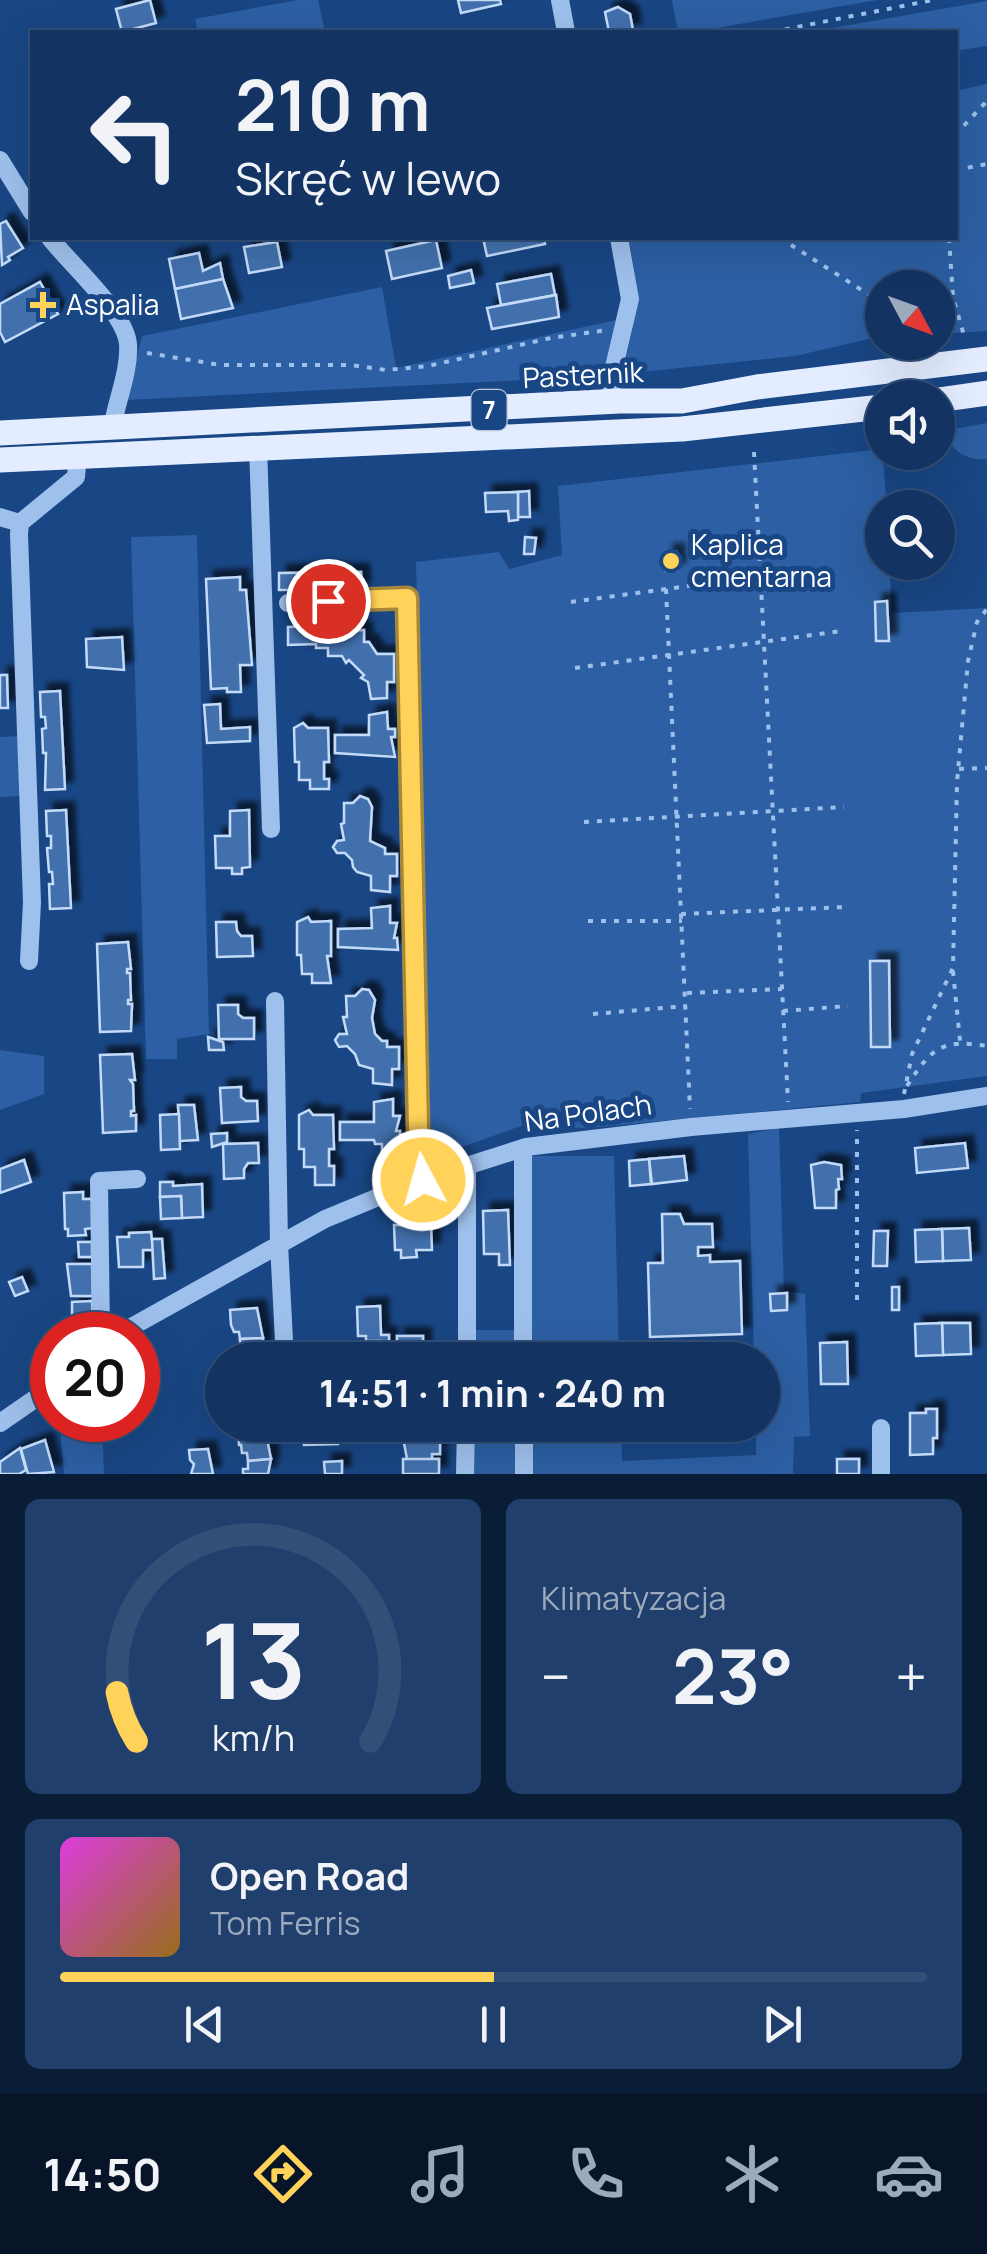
<!DOCTYPE html>
<html lang="pl">
<meta charset="utf-8">
<style>
body{margin:0;font-family:Manrope,sans-serif;background:#203f6c;color:#f1f3f6;height:100vh;display:flex;flex-direction:column;font-size:38px;white-space:nowrap}
*{box-sizing:border-box;margin:0}
p{font-size:32px;color:#9daabe}
.icon{flex:none;width:55px;height:55px;fill:none;stroke:currentColor;stroke-width:2;stroke-linecap:round;stroke-linejoin:round}
.map{position:relative;height:1474px;overflow:hidden}
.details{display:flex;flex-direction:column;gap:25px;padding:25px;background:#0a1d36;flex:1}
.details>*{flex:none}
.guide{position:absolute;left:30px;top:30px;width:928px;height:210px;border-radius:0px;box-shadow:0 10px 40px #0002,0 0 0 2px #324f78;background:#133463;color:#f1f3f6;overflow:hidden}
.needle{width:65px;rotate:131deg}
.tools{position:absolute;left:865px;top:270px;display:grid;gap:20px}
.tools a{display:grid;place-items:center;width:90px;height:90px;border-radius:50%;background:#133463;box-shadow:0 10px 40px #0002,0 0 0 2px #324f78;font-size:50px}
.speed{position:absolute;left:30px;top:1312px;display:flex;gap:20px;font-size:50px;font-weight:700;text-align:center}
.speed>*{display:grid;place-content:center;width:130px;height:130px;border-radius:50%;background:#133463;box-shadow:0 10px 40px #0002,0 0 0 2px #324f78;line-height:1}
.speed .limit{border:15px solid #d22;background:#fff;color:#111}
.pin{position:absolute;display:grid;place-items:center;width:85px;height:85px;color:#fff;margin:-42px;border:5px solid #fff;border-radius:50%;box-shadow:0 2px 10px #0007}
.me{position:absolute;width:110px;margin:-55px;rotate:354deg;stroke-linejoin:round;filter:drop-shadow(0 0 8px #0008)}
.turn{display:flex;align-items:center;gap:35px;height:210px;padding:0 40px;font-size:45px}
.turn .icon{width:130px;height:130px;stroke-width:2.5}
.turn b{display:block;font-size:70px;line-height:85px}
.big{font-size:75px;font-weight:700;line-height:1.1}
.details .tile{flex:1;display:flex;flex-direction:column;justify-content:center;gap:15px;min-width:0;padding:0 35px;border-radius:15px;background:#203f6c}
.details .dial{align-items:center;gap:0}
.dial svg{height:260px;overflow:visible;fill:none;stroke:#324f78;stroke-width:7;stroke-linecap:round;text-anchor:middle}
.dial text{fill:#f1f3f6;stroke:none}
.song{display:flex;align-items:center;gap:30px}
.cover{width:120px;height:120px;border-radius:15px;background:linear-gradient(135deg,hsl(300 70% 55%),hsl(40 70% 35%))}
.played{height:10px;border-radius:5px;background:linear-gradient(90deg,#ffd259 50%,#324f78 50%)}
.keys{display:flex;justify-content:space-around;direction:ltr}
.heat{display:flex;justify-content:space-between;align-items:center;font-size:55px;direction:ltr}
.details .tiles{flex:1;display:grid;gap:25px;grid-template-columns:1fr 1fr}
.tile:last-child{grid-column:span 2}
.trip{position:absolute;left:205px;top:1342px;width:575px;height:100px;border-radius:50px;background:#133463;box-shadow:0 10px 40px #0002,0 0 0 2px #324f78;font-weight:700;line-height:100px;text-align:center}
.tabs{display:flex;height:160px;justify-content:space-around;align-items:center;background:#081528;color:#9daabe}
.tabs .icon{width:70px;height:70px}
.tabs .selected{color:#ffd259}
.tabs b{font-size:45px;color:#f1f3f6}
.map>svg:first-child{display:block}
</style>
<div class="map">
<svg width="987" height="1474" viewBox="0 0 987 1474">
<defs>
<filter id="shadow"><feDropShadow dx="8" dy="-8" stdDeviation="2.5" flood-color="#0009"/></filter>
</defs>
<rect width="100%" height="100%" fill="#194684"/>
<g fill="#2c5fa3">
<path d="M297 0H318L325 32H198L195 19Z"/>
<path d="M672 0H877L693 32H678Z"/>
<path d="M987 1V46L955 51V32H810Z"/>
<path d="M987 84V331L938 334V288H882V336L795 356 622 374C636 317 642 296 628 238H955V91Z"/>
<path d="M382 287 396 368 621 319 604 376 126 400 142 336Z"/>
<path d="M987 423V459C966 461 951 450 943 431Z"/>
<path d="M882 449 887 507 882 508V562L889 563 892 613 987 608V1076L861 1093 860 1102 589 1128 521 1126 431 1158 416 562 499 552 509 569 562 555 558 486Z"/>
<path d="M197 535 209 1034 177 1039V1059H146L131 537Z"/>
<path d="M20 736 19 796 0 797V737Z"/>
<path d="M0 1050 44 1056V1094L0 1110Z"/>
<path d="M779 1128 784 1291 805 1294 810 1436 794 1437 793 1474H472L473 1425H621L622 1461 756 1455V1425H762V1360H754L748 1134Z"/>
<path d="M515 1156H614L619 1360H474V1330H518Z"/>
<path d="M59 1420H102L104 1474H64Z"/>
</g>
<g fill="#4270ad" stroke="#c3dbf9" stroke-width="2.5" filter="url(#shadow)">
<path d="M150 0 156 23 122 32 116 9Z"/>
<path d="M458 0H500L501 4 461 13Z"/>
<path d="M618 7 630 14 633 30 628 32H609L605 12Z"/>
<path d="M6 221 23 248 8 257 10 260 2 265 0 224Z"/>
<path d="M483 238H544L545 244 487 256Z"/>
<path d="M436 240 442 268 392 279 386 251Z"/>
<path d="M277 242 282 267 249 273 244 247Z"/>
<path d="M199 253 203 271 220 263 223 279 175 289 169 259Z"/>
<path d="M471 270 474 283 450 288 448 276Z"/>
<path d="M551 274 555 295 501 305 497 284Z"/>
<path d="M223 279 233 308 181 319 175 289Z"/>
<path d="M40 282 58 314 5 342 0 332V304Z"/>
<path d="M556 295 559 317 492 329 487 308Z"/>
<path d="M529 491 530 517H518V492Z"/>
<path d="M518 492V520L509 521 508 511 486 512 485 493Z"/>
<path d="M525 537 536 538 534 554H524Z"/>
<path d="M666 552H676L677 570 666 571Z"/>
<path d="M361 572 362 589 279 590V573Z"/>
<path d="M240 577V590H246L252 665H240L241 692H227V688L211 689 206 579Z"/>
<path d="M887 601 889 641H876L875 602Z"/>
<path d="M316 626 334 628V631L364 630V642H369L377 654H394V682H387V698L371 699 368 682 361 678 364 675 349 660 346 663 342 656H328V648H316V644L288 645V627Z"/>
<path d="M122 637 124 670 87 667 86 639Z"/>
<path d="M0 675H7L8 708H0Z"/>
<path d="M60 691 65 789 45 790 46 753H43L42 729 46 728 45 717H41L40 692Z"/>
<path d="M220 704 221 729 250 727V741L207 743 204 705Z"/>
<path d="M387 712 388 729H395V737H391L395 757 335 753V735H369V715Z"/>
<path d="M303 723 308 728H328L329 762H324V779H329V789H310V780H299V762H295L294 728Z"/>
<path d="M360 796 368 799 372 807 370 841 385 848V854H397V876H390V892L371 890V876L357 872 353 867 352 860 345 853H337L333 847 337 841 344 840 341 824 344 823V803H353Z"/>
<path d="M66 810 71 908 50 909 49 884H53L52 872H49L47 848H51V836H47L46 811Z"/>
<path d="M249 810 250 867 242 868V874H232V868H216L215 836H230V811Z"/>
<path d="M390 906V923H397L394 938H397L398 950 338 947V929L372 928 371 908Z"/>
<path d="M308 917 311 922 331 921V956H327L331 983H312V974H302L301 955H297V922Z"/>
<path d="M216 922H236L237 931 241 936H252L253 956 217 957Z"/>
<path d="M128 942 131 969H127V973H130L131 1000H128V1004H132L131 1031 100 1032 97 944Z"/>
<path d="M870 961H889L890 1047H871Z"/>
<path d="M362 989 369 990 375 1000 372 1018 375 1034 382 1041H387V1047H399V1069H392V1085L373 1083V1069L359 1065 355 1054 347 1046 339 1047 335 1040 339 1034H347L343 1017H347L346 996H355Z"/>
<path d="M218 1005H238V1014L243 1018H254V1039H219Z"/>
<path d="M208 1037 223 1042 224 1050H209Z"/>
<path d="M132 1054 135 1080H130L133 1084 134 1111H131V1116L136 1115V1131L103 1133 100 1055Z"/>
<path d="M241 1087V1097L246 1101H257L258 1121 222 1123 220 1088Z"/>
<path d="M393 1099V1116H400L396 1131H400L401 1161 382 1162V1144H375L374 1140H340V1122H374V1102Z"/>
<path d="M178 1105H194L198 1140 180 1141Z"/>
<path d="M309 1110 313 1115H333L334 1149H329V1166H334V1185H315V1167H304V1149H299V1115Z"/>
<path d="M179 1114 180 1149 161 1150 160 1115Z"/>
<path d="M227 1133V1142L212 1147 211 1134Z"/>
<path d="M258 1143 259 1163H248L244 1169V1178L224 1179 223 1144Z"/>
<path d="M965 1143 968 1168 917 1173 915 1148Z"/>
<path d="M684 1156 687 1180 652 1184 649 1159Z"/>
<path d="M649 1159 651 1184 630 1186 629 1161Z"/>
<path d="M24 1160 31 1182 0 1193V1169Z"/>
<path d="M824 1162 841 1165 842 1179H838L839 1189 836 1190V1208H815L811 1165Z"/>
<path d="M160 1182H173V1186L202 1184 203 1217 182 1218 181 1196 160 1197Z"/>
<path d="M83 1192V1199H92L93 1228 85 1229 86 1235 68 1236V1229H65L64 1193Z"/>
<path d="M181 1196 182 1218 161 1219 160 1197Z"/>
<path d="M508 1210 510 1265H499V1254H484L483 1211Z"/>
<path d="M662 1214H680L684 1224H712L713 1247H698V1256L710 1255V1262L740 1261 742 1334 650 1337 648 1263H663Z"/>
<path d="M414 1217V1225L431 1224 432 1250H416L417 1257 401 1258V1250H395L394 1225H403L402 1218Z"/>
<path d="M969 1228 971 1260 943 1261 942 1229Z"/>
<path d="M942 1229 943 1261 916 1262 915 1230Z"/>
<path d="M874 1231H888L887 1266H873Z"/>
<path d="M151 1232 153 1250H143V1267H119L117 1237H129V1233Z"/>
<path d="M152 1239H162L165 1278 154 1279Z"/>
<path d="M78 1242H92V1257H79Z"/>
<path d="M67 1264H92L93 1296H71Z"/>
<path d="M22 1277 28 1291 15 1296 9 1282Z"/>
<rect x="892" y="1287" width="7" height="23"/>
<path d="M787 1293V1310L771 1311 770 1294Z"/>
<path d="M92 1301 93 1320H72V1302Z"/>
<path d="M380 1306 381 1335H389V1350H382L381 1341H366V1336H358L357 1307Z"/>
<path d="M257 1308 263 1338 240 1339 239 1332H234L231 1325 230 1310Z"/>
<path d="M942 1323H970L971 1354 943 1355Z"/>
<path d="M942 1323 943 1355 916 1356 915 1324Z"/>
<rect x="397" y="1336" width="26" height="24"/>
<path d="M263 1338 261 1360H233L235 1348H240V1339Z"/>
<path d="M847 1342 848 1384H821L820 1343Z"/>
<path d="M926 1409H937V1438H933V1454L910 1455V1413H926Z"/>
<path d="M303 1425H338V1444L304 1445Z"/>
<path d="M404 1425H440V1433H433V1439L407 1438Z"/>
<path d="M653 1425H670L671 1434H653Z"/>
<path d="M265 1429 271 1459 248 1461 247 1453H242L241 1445H239L238 1431Z"/>
<path d="M403 1438H440V1454H432V1460L407 1459Z"/>
<path d="M45 1440 54 1472 28 1474 21 1449Z"/>
<path d="M20 1448 26 1470 19 1474H0V1462Z"/>
<path d="M208 1449 213 1474H191L194 1464 190 1460 189 1450Z"/>
<path d="M271 1459 268 1474H243V1469H248V1461Z"/>
<rect x="403" y="1459" width="36" height="15"/>
<rect x="837" y="1459" width="22" height="15"/>
<path d="M342 1461V1474H325L324 1462Z"/>
</g>
<g fill="none" stroke-linecap="round" stroke-linejoin="round">
<g stroke="#9ec0ec" stroke-width="4" stroke-dasharray="5 8" stroke-linecap="butt">
<path d="M772 32 933 0"/>
<path d="M955 135 987 101"/>
<path d="M955 170 987 164"/>
<path d="M780 238 882 303"/>
<path d="M949 238 953 297 965 339"/>
<path d="M147 353 221 365H351L386 370 428 366 551 338 607 330"/>
<path d="M754 452 788 1102"/>
<path d="M666 589 690 1109"/>
<path d="M571 602 761 576"/>
<path d="M575 668 841 631"/>
<path d="M959 769 987 768"/>
<path d="M584 822 844 807"/>
<path d="M681 914 845 907"/>
<path d="M588 921H682"/>
<path d="M953 971 960 1041"/>
<path d="M687 993 782 989"/>
<path d="M783 1011 848 1006"/>
<path d="M593 1014 686 1006"/>
<path d="M907 1086C932 1047 942 1039 987 1046"/>
<path d="M904 1094 912 1054 953 968 957 782 968 661 977 622 987 609"/>
<path d="M857 1300V1130"/>
</g>
<g stroke="#9ec0ec" stroke-width="18">
<path d="M560 0 566 32"/>
<path d="M0 160 32 212"/>
<path d="M50 238C71 265 125 312 128 344 130 371 116 402 112 429"/>
<path d="M612 402 611 380 630 299 619 238"/>
<path d="M258 446 271 829"/>
<path d="M0 517 20 523"/>
<path d="M288 603 407 598 418 1127 423 1181"/>
<path d="M29 961 32 902 19 534 20 523 76 477 78 455"/>
<path d="M275 1001 279 1244 285 1360"/>
<path d="M523 1148V1360"/>
<path d="M101 1335 99 1181 137 1179"/>
<path d="M117 1335 325 1219 410 1184 526 1147 691 1127 904 1109 987 1096"/>
<path d="M467 1360V1167"/>
<path d="M0 1423 52 1387"/>
<path d="M524 1425V1474"/>
<path d="M881 1428V1474"/>
<path d="M465 1474 466 1425"/>
</g>
<g stroke="#e3edff" stroke-width="25">
<path d="M938 400 987 393"/>
<path d="M0 433 619 401H682L757 387 987 359"/>
<path d="M0 460 682 429 882 407"/>
</g>
</g>
<g fill="none" stroke-linecap="round" stroke-linejoin="round">
<g stroke="#a6883a" stroke-width="25">
<path id="route" d="M328 601 407 598 418 1127 423 1180"/>
</g>
<use href="#route" stroke="#ffd259" stroke-width="18"/>
</g>
<g fill="#ffd259" stroke="#194684" stroke-width="4">
<path d="M38 290h10v10h10v10h-10v10h-10v-10h-10v-10h10z"/>
<circle cx="671" cy="561" r="10"/>
</g>
<g text-anchor="middle" stroke-width="10" stroke-linejoin="round" paint-order="stroke">
<rect fill="#194684" stroke="#bac8da" stroke-width="2.5" x="471.5" y="390" width="35" height="40" rx="8"/>
<g font-size="25" font-weight="bold" fill="#fff">
<text x="489" y="419">7</text>
</g>
<g font-size="28" fill="#fff" stroke="#194684" text-anchor="start">
<text x="66" y="315">Aspalia</text>
<text x="691" y="555">Kaplica<tspan x="691" dy="32">cmentarna</tspan></text>
</g>
<g font-size="28" fill="#fff" stroke="#194684">
<text transform="translate(583 375) rotate(-3)" y="10">Pasternik</text>
<text transform="translate(588 1113) rotate(-8)" y="10">Na Polach</text>
</g>
</g>
</svg>
<div class="tools">
<a><svg class="needle" viewBox="-14 -14 28 28"><path d="M0-13l5 13h-10z" fill="#e53935"/><path d="M0 13l5-13h-10z" fill="#9daabe"/></svg></a>
<a><svg class="icon" aria-label="sound" viewBox="0 0 24 24"><path d="M4 9h4l5-4v14l-5-4H4zM17 9q2 3 0 6"/></svg></a>
<a><svg class="icon" aria-label="search" viewBox="0 0 24 24"><circle cx="10" cy="10" r="6"/><path d="M15 15l6 6"/></svg></a>
</div>
<div class="speed"><div class="limit">20</div></div>
<div class="pin" style="left:328px;top:601px;background:#d93025"><svg class="icon" aria-label="arrive" viewBox="0 0 24 24"><path d="M6 21V4h12l-3 4 3 4H6"/></svg></div>
<svg class="me" style="left:423px;top:1180px" viewBox="-20 -20 40 40"><circle r="17" fill="#ffd259" stroke="#fff" stroke-width="3"/><path d="M0-11L8 9 0 5-8 9z" fill="#fff"/></svg>
<div class="trip">14:51 · 1 min · 240 m</div>
<div class="guide">
<div class="turn"><svg class="icon" aria-label="left" viewBox="0 0 24 24"><path d="M17 20v-9H6M10 6l-5 5 5 5"/></svg><div><b>210 m</b>Skręć w lewo</div></div>
</div>
</div>
<section class="details">
<div class="tiles">
<div class="tile dial"><svg viewBox="0 0 100 80">
<path d="M14 69A42 42 0 1 1 86 69"/>
<path d="M14 69A42 42 0 0 1 8 54" stroke="#ffd259"/>
<text x="50" y="56" font-size="32" font-weight="700">13</text>
<text x="50" y="72" font-size="11">km/h</text>
</svg></div>
<div class="tile"><p>Klimatyzacja</p>
<div class="heat"><a>−</a><b class="big">23°</b><a>+</a></div>
</div>
<div class="tile">
<div class="song"><i class="cover"></i><div><b>Open Road</b><p>Tom Ferris</p></div></div>
<div class="played"></div>
<div class="keys"><svg class="icon" aria-label="previous" viewBox="0 0 24 24"><path d="M18 5L8 12l10 7zM5 5v14"/></svg><svg class="icon" aria-label="pause" viewBox="0 0 24 24"><path d="M8 5v14M16 5v14"/></svg><svg class="icon" aria-label="next" viewBox="0 0 24 24"><path d="M6 5l10 7-10 7zM19 5v14"/></svg></div>
</div>
</div>
</section>
<nav class="tabs">
<b>14:50</b>
<svg class="icon selected" aria-label="directions" viewBox="0 0 24 24"><path d="M12 3l9 9-9 9-9-9zM9 14v-3h6M13 9l2 2-2 2"/></svg>
<svg class="icon" aria-label="music" viewBox="0 0 24 24"><path d="M9 18V5l10-2v13"/><circle cx="6" cy="18" r="3"/><circle cx="16" cy="16" r="3"/></svg>
<svg class="icon" aria-label="phone" viewBox="0 0 24 24"><path d="M5 4h4l2 5-3 2q2 4 5 5l2-3 5 2v4C11 20 4 13 5 4z"/></svg>
<svg class="icon" aria-label="climate" viewBox="0 0 24 24"><path d="M12 3v18M4 7l16 10M4 17L20 7"/></svg>
<svg class="icon" aria-label="car" viewBox="0 0 24 24"><path d="M5 17H2v-5l4-1 3-4h7l3 4 3 1v5h-3M9 17h6M6 11h13"/><circle cx="7" cy="17" r="2"/><circle cx="17" cy="17" r="2"/></svg>
</nav>
